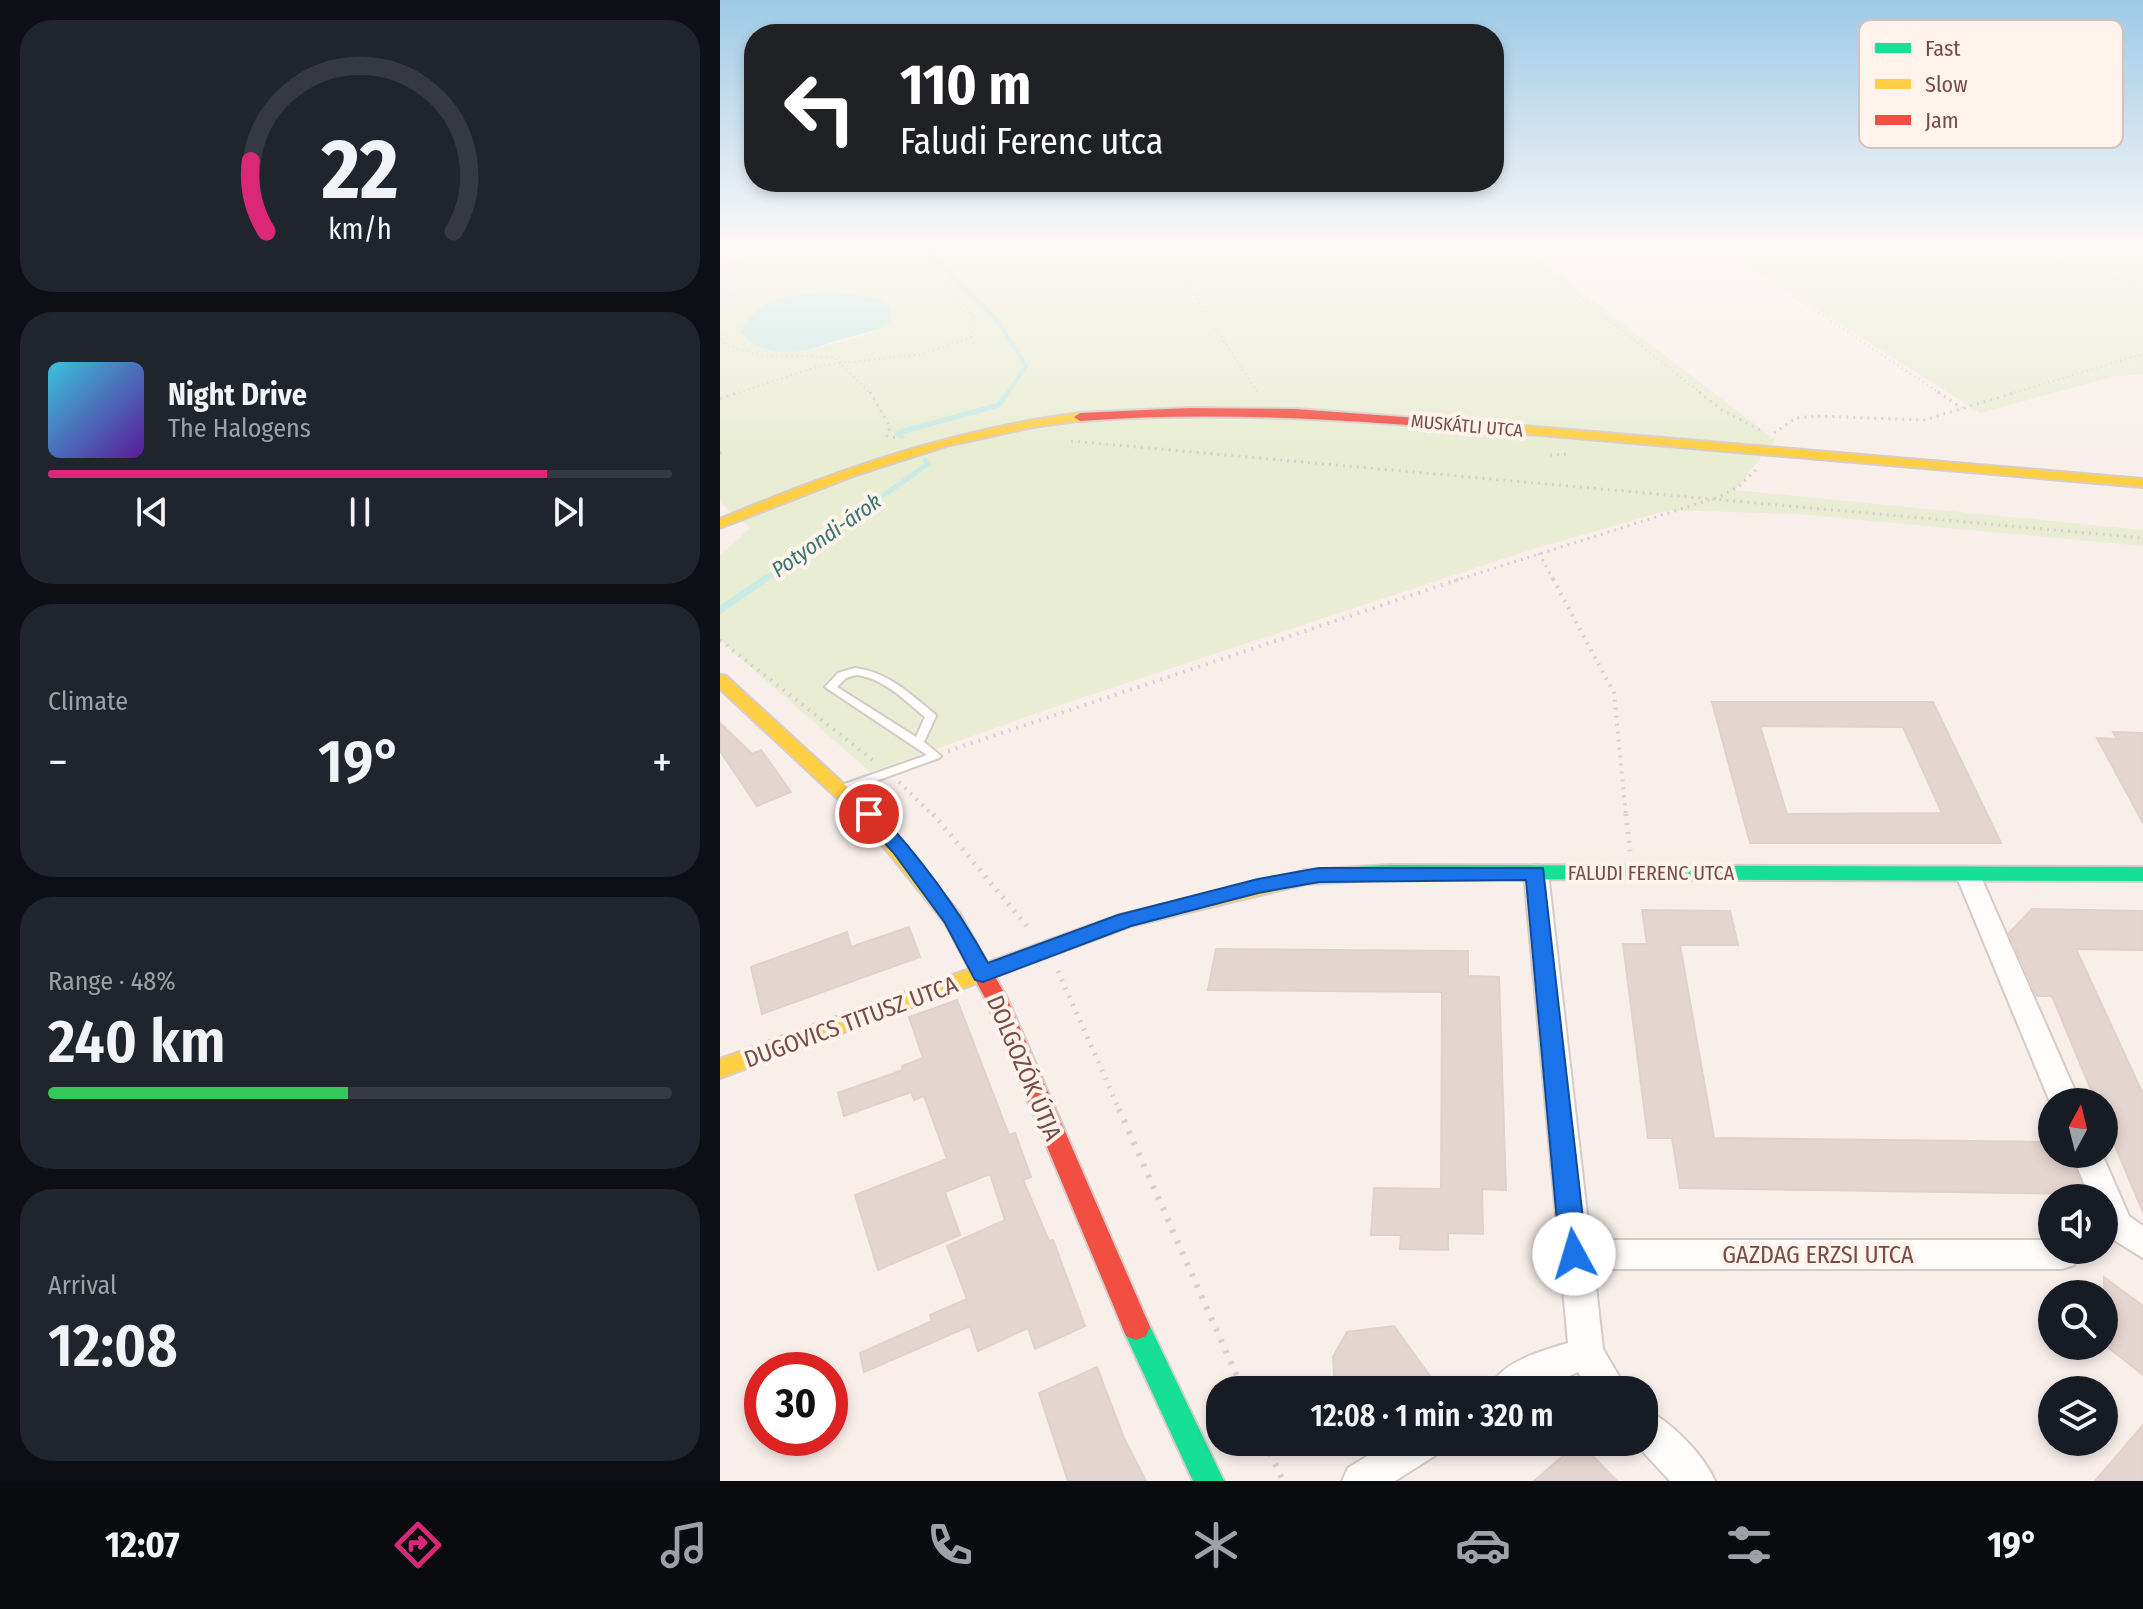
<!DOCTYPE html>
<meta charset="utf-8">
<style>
body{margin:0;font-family:"Fira Sans Condensed",sans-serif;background:#20242c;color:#f1f3f6;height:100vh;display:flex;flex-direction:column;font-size:30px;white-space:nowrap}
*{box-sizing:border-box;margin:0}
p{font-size:26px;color:#9ea1a6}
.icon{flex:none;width:44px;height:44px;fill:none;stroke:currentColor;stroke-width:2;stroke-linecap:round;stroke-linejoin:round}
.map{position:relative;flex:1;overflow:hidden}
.sheet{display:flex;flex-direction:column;gap:20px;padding:20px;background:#0d0f14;width:720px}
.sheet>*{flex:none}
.banner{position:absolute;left:24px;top:24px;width:760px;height:168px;border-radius:32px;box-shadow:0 4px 12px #0003;background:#202124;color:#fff;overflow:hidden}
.needle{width:52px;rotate:7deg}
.fabs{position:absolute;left:1318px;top:1088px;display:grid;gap:16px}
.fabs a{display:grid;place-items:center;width:80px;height:80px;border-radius:50%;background:#171b24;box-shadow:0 4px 12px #0003;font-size:40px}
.speed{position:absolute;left:24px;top:1352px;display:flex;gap:16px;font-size:40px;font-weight:700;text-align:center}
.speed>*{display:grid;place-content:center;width:104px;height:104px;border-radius:50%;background:#171b24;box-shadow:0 4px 12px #0003;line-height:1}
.speed .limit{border:12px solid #d22;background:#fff;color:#111}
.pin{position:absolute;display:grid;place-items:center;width:68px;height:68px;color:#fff;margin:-34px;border:4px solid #fff;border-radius:50%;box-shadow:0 2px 8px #0007}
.me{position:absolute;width:88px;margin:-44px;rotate:354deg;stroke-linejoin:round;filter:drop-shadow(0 0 6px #0008)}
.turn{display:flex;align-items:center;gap:28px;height:168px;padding:0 24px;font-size:36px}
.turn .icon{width:104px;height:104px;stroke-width:2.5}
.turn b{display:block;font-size:56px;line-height:68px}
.big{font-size:60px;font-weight:600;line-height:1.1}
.sheet .widget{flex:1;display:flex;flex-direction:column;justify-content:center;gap:12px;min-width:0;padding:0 28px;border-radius:32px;background:#20242c}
.sheet .dial{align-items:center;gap:0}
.dial svg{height:208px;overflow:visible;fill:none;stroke:#363941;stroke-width:7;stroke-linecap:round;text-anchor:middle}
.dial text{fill:#f1f3f6;stroke:none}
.song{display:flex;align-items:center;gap:24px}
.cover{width:96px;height:96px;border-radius:12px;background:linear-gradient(135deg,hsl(190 70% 55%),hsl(270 70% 35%))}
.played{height:8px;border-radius:4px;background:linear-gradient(90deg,#db2777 80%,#363941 80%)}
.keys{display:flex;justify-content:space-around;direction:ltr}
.heat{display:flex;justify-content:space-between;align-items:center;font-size:44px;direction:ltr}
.charge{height:12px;border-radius:6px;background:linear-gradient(90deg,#34c759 48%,#363941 0)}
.trip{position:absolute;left:486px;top:1376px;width:452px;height:80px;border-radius:32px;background:#171b24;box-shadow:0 4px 12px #0003;font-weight:600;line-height:80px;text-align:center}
.tabs{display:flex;height:128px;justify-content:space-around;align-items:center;background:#090b0e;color:#9ea1a6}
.tabs .icon{width:56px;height:56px}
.tabs .selected{color:#db2777}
.tabs b{font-size:36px;color:#f1f3f6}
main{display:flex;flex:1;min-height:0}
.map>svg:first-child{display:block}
</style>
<main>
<section class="sheet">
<div class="widget dial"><svg viewBox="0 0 100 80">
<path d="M14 69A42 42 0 1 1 86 69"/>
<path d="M14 69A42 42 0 0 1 8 42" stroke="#db2777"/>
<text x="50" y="56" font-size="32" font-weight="700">22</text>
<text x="50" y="72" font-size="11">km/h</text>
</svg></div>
<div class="widget">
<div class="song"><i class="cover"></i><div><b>Night Drive</b><p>The Halogens</p></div></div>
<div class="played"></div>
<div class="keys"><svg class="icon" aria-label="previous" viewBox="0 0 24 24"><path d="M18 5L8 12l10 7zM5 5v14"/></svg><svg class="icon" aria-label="pause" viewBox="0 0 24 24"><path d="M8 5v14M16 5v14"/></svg><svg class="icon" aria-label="next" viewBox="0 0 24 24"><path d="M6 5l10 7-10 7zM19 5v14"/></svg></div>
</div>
<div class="widget"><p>Climate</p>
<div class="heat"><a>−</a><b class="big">19°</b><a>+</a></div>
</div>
<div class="widget"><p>Range · 48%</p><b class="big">240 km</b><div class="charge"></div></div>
<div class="widget"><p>Arrival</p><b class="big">12:08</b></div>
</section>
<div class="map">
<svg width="1423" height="1481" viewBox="0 0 1423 1481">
<rect width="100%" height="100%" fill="#f8efea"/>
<g fill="#e9edd3" fill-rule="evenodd">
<path d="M82 244H800L1055 440 1015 490 1423 530V546L1077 514 949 510 810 550 346 703 150 772 0 640V556L30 528 0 502V266L37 250ZM113 292 155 332 96 349 67 295Z"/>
<path d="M988 244H1423V374L1392 377 1260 413 1053 281Z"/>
</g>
<path fill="#caeae5" d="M113 292 158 299 170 305 172 320C154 333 140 333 119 340 84 352 49 363 20 332 38 295 76 294 113 292Z"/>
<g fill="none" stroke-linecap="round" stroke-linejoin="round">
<path stroke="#caeae5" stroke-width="4" d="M207 244 211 256 277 320 306 366 287 394"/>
<g stroke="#caeae5" stroke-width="5">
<path d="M182 437 177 433 279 405 288 392"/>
<path d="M42 581 208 464 205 460"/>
</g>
<path stroke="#caeae5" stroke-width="7" d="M0 610 45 579"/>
</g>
<g fill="#e5d5d1" stroke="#e1d0cc" stroke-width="2" fill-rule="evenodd">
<path d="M992 702H1213L1281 843H1030ZM1040 726 1183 727 1222 813 1067 814Z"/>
<path d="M0 723 32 754 41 750 71 792 37 806 0 751Z"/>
<path d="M1393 732 1423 733V823L1377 738 1397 739Z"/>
<path d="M1312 909 1423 911V950L1356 949 1423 1094V1212L1384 1120V1102H1376L1332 996H1317L1289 933Z"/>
<path d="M922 910 1010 911 1018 945H960L994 1138 1332 1142V1154H1349L1365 1194 960 1188 952 1138H928L903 944H927Z"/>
<path d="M189 927 200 957 42 1014 31 967 127 932 131 947Z"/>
<path d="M496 949 748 951V976L779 977 786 1190 762 1189 763 1234 728 1233V1250L680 1249 681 1235H651L654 1188 721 1189 722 992 488 990Z"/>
<path d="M237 1000 289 1135 295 1133 311 1177 303 1180 329 1241 333 1240 365 1326 315 1349 308 1328 258 1351 250 1326 144 1372 140 1353 212 1321 210 1315 247 1299 227 1246 285 1220 270 1174 225 1192 240 1235 158 1270 135 1195 227 1159 204 1096 194 1100 191 1092 124 1116 118 1093 183 1070 182 1066 203 1058 189 1017Z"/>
<path d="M1384 1277 1423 1306V1375L1384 1344Z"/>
<path d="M674 1326 720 1390H615L613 1357 627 1332Z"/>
<path d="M377 1367 404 1438 426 1481H348L319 1393Z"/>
<path d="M1423 1425V1481H1375Z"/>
<path d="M859 1442 897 1481H814Z"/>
</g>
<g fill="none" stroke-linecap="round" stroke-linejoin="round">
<g stroke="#d6cac6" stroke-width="4">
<path id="lane" d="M135 668C168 672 190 694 215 714L216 716 204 742 221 756 219 758 123 793 117 789 119 786 207 755 105 687 118 673ZM136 675C164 678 184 700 205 717L196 737 117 687 126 678Z"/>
</g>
<g stroke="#d6cac6" stroke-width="4">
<g id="street">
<path d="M816 865 825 867 828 873 870 1240H1332V1250H1356L1358 1255 1354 1265 1342 1269H874L883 1349 907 1390H869L858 1372 818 1390H768C780 1362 821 1351 848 1343L804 873 807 867Z"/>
<path d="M1248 867 1257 869 1260 875 1360 1102H1332V1105L1330 1102 1236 875 1239 869Z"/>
<path d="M1352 1154H1382L1409 1216 1423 1226V1258L1386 1235 1384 1198H1370Z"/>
<path d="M924 1409C950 1420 984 1455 995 1481H950L914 1442H924Z"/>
<path d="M670 1442H721L716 1455 675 1481H622L628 1468Z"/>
</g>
</g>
<g stroke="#d8ccc8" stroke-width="4">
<g id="fast">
<path d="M669 865 1423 867V881L669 879 587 884 580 882 577 877 580 872 587 870Z"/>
<path d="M416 1314 426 1318 504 1481H473L402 1327 406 1318Z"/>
</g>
</g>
<g stroke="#d8ccc8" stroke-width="4">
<g id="slow">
<path d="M360 413 364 414V420L313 427 226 446 136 475 0 528V519C117 470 234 429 360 413Z"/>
<path d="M791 425 1423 479V487L786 432V426Z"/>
<path d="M0 675 6 676 160 817 240 914 243 919 240 924H226L146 825 0 689Z"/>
<path d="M587 870 594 872 597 877 594 882 411 926 0 1078V1059L399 915Z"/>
</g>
</g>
<g stroke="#d8ccc8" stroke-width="4">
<g id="jam">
<path d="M468 408 576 409 791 425 797 429 791 433C647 421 504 410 360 421L354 417 360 413Z"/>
<path d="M233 912 240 914 287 998 430 1327 426 1336 416 1340 406 1336 265 998 223 919 226 914Z"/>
</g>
</g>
<g stroke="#dacfcd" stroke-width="2" stroke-dasharray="1 4" stroke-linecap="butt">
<path d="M441 244 538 393"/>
<path d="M792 244 982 394"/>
<path d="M994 244 1221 394"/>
<path d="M1285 244 1423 288"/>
<path d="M0 262 43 244"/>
<path d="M0 315 10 297 20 292"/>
<path d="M0 334 5 345 40 355 114 357 151 394"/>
<path d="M14 394 103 365 204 354 251 337 253 316 200 254 173 244"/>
<path d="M1290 394 1423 354"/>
</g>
<g stroke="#dacfcd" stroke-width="3" stroke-dasharray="2 5" stroke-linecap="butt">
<path d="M150 392 170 427 167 436 179 438"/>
<path d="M979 392 1002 410 1042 431"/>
<path d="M1218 392 1242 408"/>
<path d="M0 399 19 392"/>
<path d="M1054 433 1076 418 1096 416 1204 420 1297 392"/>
<path d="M351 441 1423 538"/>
<path d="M0 453 6 451"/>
<path d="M830 455 850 454"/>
<path d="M819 553 834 581"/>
<path d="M734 581 999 497 1019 486 1037 469"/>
</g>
<g stroke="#dacfcd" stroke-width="4" stroke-dasharray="2 6" stroke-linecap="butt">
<path d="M833 579 894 693 906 816"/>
<path d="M0 640 154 761"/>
<path d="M228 751 740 579"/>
<path d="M179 782 214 816"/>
</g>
<g stroke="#dacfcd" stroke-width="5" stroke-dasharray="2 7" stroke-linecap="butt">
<path d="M213 814 311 931"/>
<path d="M906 814 910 851"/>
<path d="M338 971 400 1111"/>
</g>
<g stroke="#dacfcd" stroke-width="6" stroke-dasharray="3 9" stroke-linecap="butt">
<path d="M399 1109 523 1390"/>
<path d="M545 1442 563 1481"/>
</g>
<use href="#lane" fill="#fefdfc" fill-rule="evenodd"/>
<use href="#street" fill="#fefdfc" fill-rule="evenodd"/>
<use href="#fast" fill="#16e098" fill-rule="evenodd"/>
<use href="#slow" fill="#ffcf43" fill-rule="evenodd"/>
<use href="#jam" fill="#f24e42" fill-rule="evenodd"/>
</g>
<linearGradient id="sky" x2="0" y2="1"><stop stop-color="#9ccae7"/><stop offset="0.54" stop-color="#fcf8f6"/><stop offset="1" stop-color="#fcf8f6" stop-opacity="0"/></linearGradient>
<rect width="1423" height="452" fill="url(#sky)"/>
<path fill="#1a73e8" stroke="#114b97" stroke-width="2" d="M149 808 156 810C200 857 237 907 268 963L398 915 538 879 599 868H823L867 1254 863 1263 854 1266 844 1263 840 1254 806 880 599 882 538 893 411 926 263 982 255 980 225 923 173 852 142 819 139 814 142 810Z"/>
<g text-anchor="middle" stroke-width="8" stroke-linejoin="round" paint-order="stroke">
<g font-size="18" fill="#784d48" stroke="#fff3eb">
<text transform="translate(747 426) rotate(5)" y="6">MUSKÁTLI UTCA</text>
</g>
<g font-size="20" fill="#784d48" stroke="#fff3eb">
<text x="931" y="880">FALUDI FERENC UTCA</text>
</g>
<g font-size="22" font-style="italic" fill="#387672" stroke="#fff3eb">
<text transform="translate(106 535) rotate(-35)" y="8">Potyondi-árok</text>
</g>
<g font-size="24" fill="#784d48" stroke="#fff3eb">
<text transform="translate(131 1022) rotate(-20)" y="8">DUGOVICS TITUSZ UTCA</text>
<text transform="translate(304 1068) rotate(67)" y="8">DOLGOZÓK ÚTJA</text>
<text x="1098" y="1263">GAZDAG ERZSI UTCA</text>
</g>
</g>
<rect x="1139" y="20" width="264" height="128" rx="12" fill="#fff3eb" stroke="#d6c1ba" stroke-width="2"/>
<rect x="1155" y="43" width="36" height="10" fill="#16e098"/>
<rect x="1155" y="79" width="36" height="10" fill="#ffcf43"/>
<rect x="1155" y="115" width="36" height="10" fill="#f24e42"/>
<g font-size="22" fill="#784d48">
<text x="1205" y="56">Fast</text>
<text x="1205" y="92">Slow</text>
<text x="1205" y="128">Jam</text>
</g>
</svg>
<div class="fabs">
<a><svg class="needle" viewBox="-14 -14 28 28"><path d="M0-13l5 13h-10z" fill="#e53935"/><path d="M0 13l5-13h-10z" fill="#9ea1a6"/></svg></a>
<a><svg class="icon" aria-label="sound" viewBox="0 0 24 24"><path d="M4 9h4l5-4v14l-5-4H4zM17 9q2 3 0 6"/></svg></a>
<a><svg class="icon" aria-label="search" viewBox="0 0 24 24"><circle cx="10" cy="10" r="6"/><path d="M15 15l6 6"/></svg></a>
<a><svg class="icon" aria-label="layers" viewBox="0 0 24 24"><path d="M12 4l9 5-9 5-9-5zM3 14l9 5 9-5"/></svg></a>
</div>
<div class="speed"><div class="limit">30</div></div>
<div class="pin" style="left:149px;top:814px;background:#d93025"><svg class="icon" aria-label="arrive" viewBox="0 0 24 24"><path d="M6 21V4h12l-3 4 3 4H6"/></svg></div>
<svg class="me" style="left:854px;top:1254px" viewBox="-20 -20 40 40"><circle r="19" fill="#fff"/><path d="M0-13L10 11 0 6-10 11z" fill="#1a73e8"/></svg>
<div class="trip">12:08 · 1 min · 320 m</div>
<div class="banner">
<div class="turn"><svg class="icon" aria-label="left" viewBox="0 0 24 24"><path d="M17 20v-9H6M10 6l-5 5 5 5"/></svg><div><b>110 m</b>Faludi Ferenc utca</div></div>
</div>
</div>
</main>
<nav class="tabs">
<b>12:07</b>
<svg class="icon selected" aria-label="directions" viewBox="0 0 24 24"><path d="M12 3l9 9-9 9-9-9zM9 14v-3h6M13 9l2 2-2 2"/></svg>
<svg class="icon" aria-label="music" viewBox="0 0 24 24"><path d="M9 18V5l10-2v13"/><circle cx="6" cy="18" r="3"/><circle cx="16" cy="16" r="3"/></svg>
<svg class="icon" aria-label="phone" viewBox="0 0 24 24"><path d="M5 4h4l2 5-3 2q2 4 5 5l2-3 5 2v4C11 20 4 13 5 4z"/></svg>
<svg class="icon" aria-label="climate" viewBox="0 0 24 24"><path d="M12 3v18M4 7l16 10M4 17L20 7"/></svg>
<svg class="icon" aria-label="car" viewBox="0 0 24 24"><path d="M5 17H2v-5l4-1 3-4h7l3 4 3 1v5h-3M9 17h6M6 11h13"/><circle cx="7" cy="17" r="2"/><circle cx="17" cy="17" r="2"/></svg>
<svg class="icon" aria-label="filters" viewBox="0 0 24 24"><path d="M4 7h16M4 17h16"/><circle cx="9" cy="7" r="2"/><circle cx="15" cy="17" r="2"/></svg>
<b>19°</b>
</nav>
